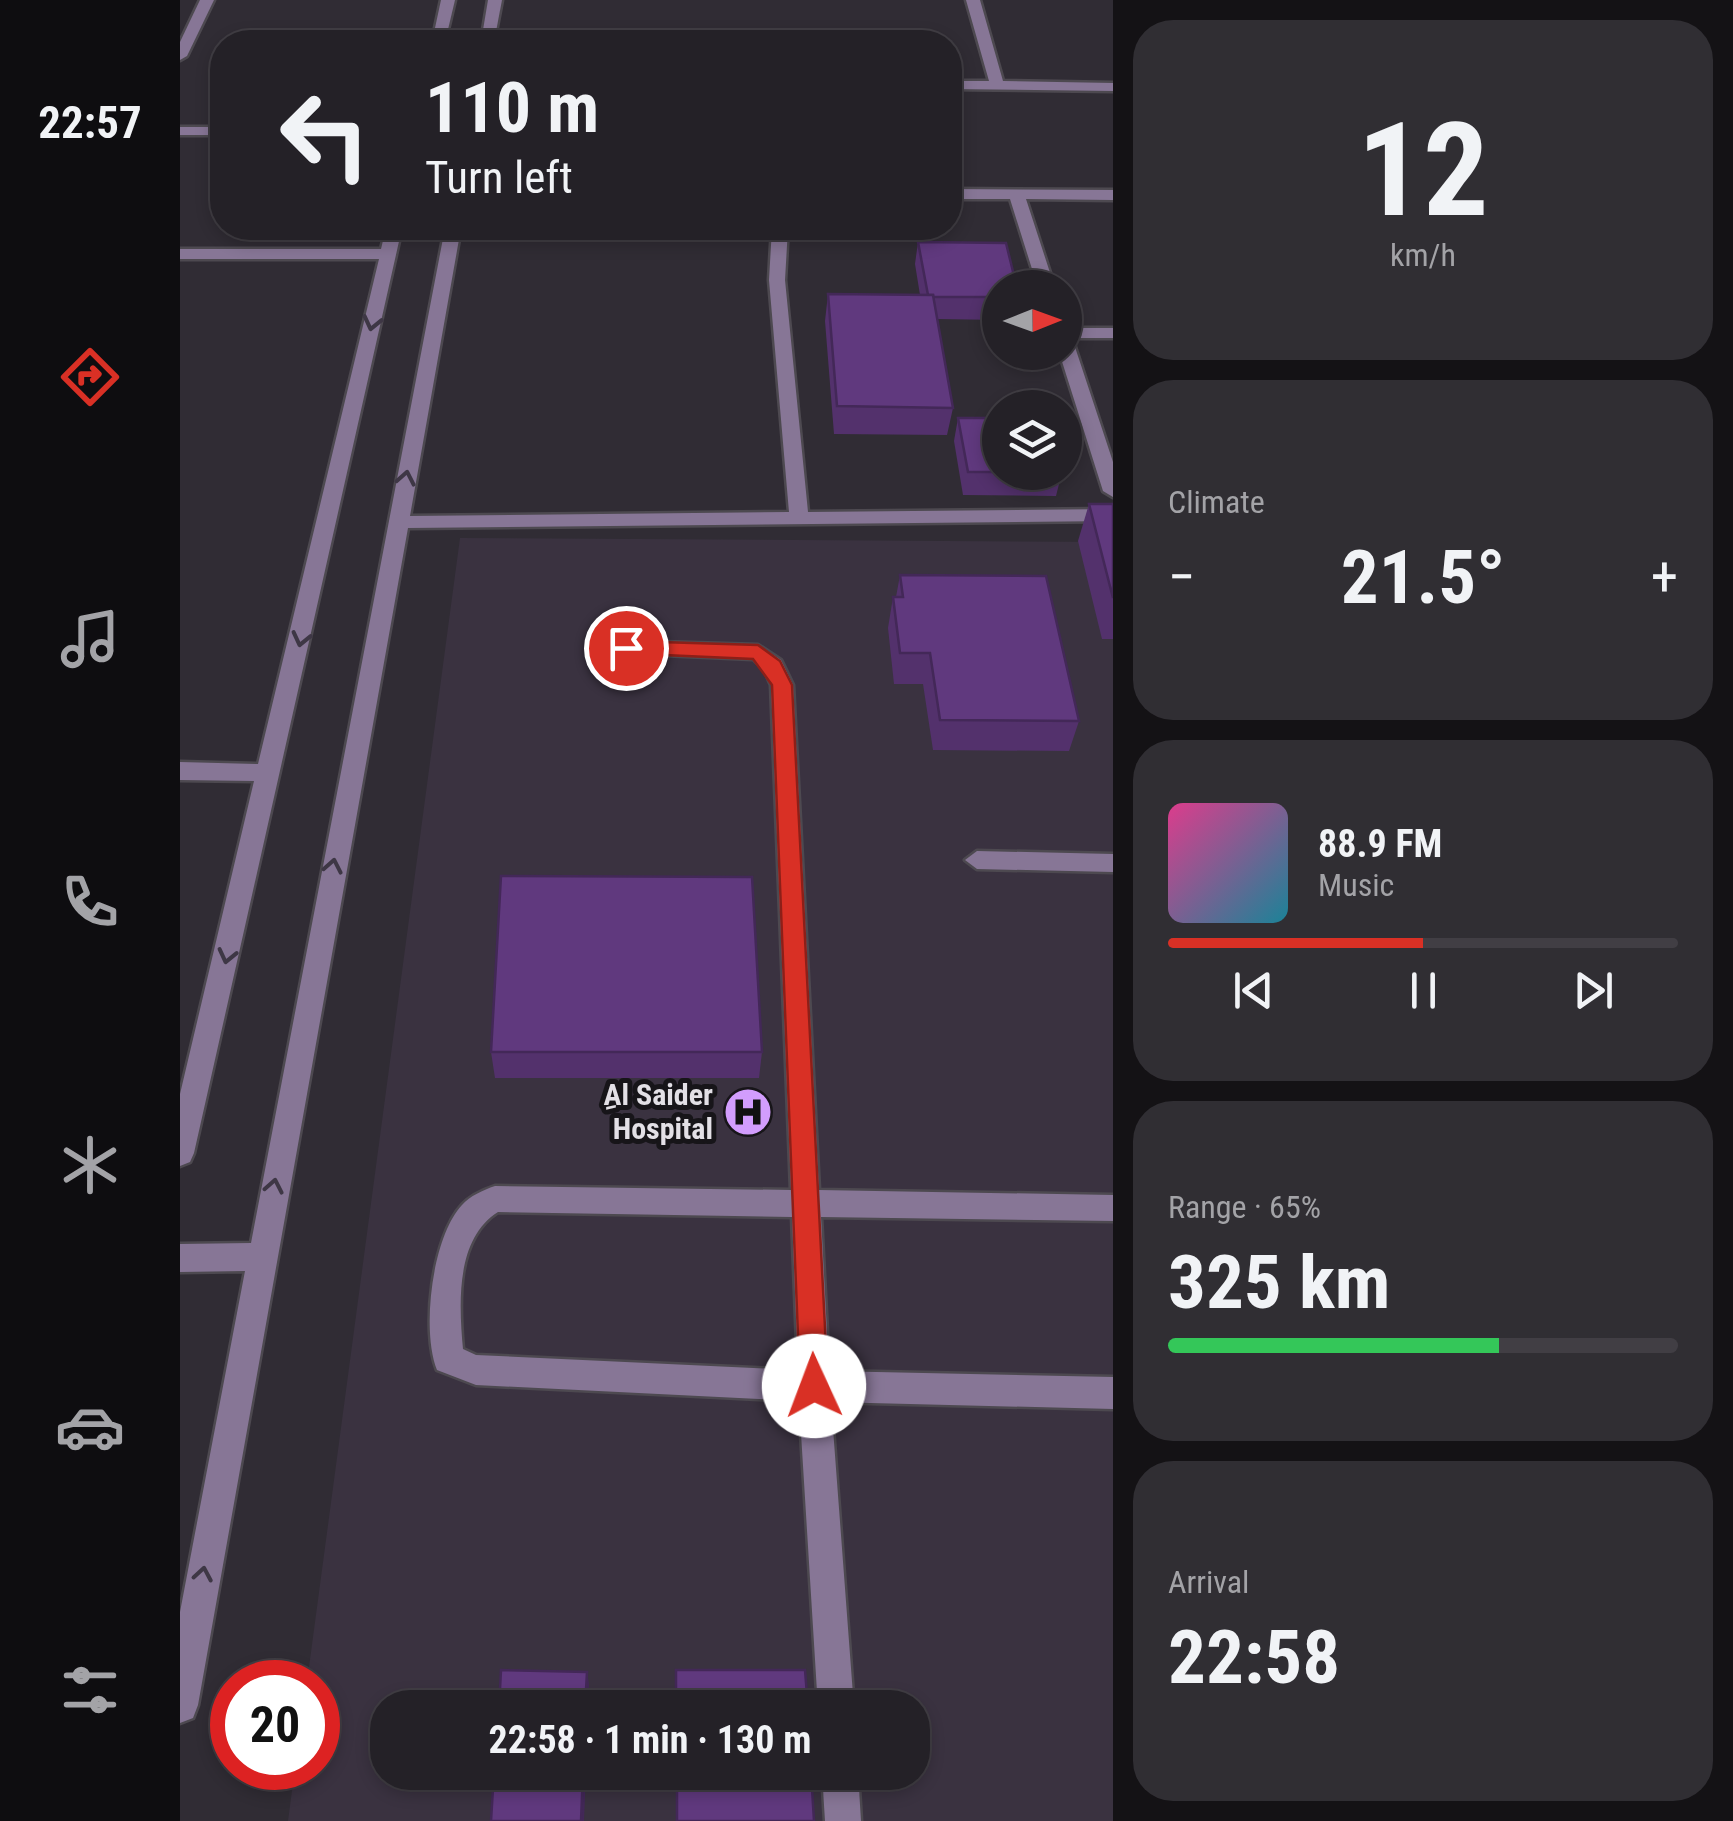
<!DOCTYPE html>
<meta charset="utf-8">
<style>
body{margin:0;font-family:"Roboto Condensed",sans-serif;background:#302e33;color:#f1f3f6;height:100vh;display:flex;flex-direction:column;font-size:38px;white-space:nowrap}
*{box-sizing:border-box;margin:0}
p{font-size:32px;color:#a3a3a7}
.icon{flex:none;width:55px;height:55px;fill:none;stroke:currentColor;stroke-width:2;stroke-linecap:round;stroke-linejoin:round}
.map{position:relative;flex:1;overflow:hidden}
.details{display:flex;flex-direction:column;gap:20px;padding:20px;background:#141215;width:620px}
.details>*{flex:none}
.guide{position:absolute;left:30px;top:30px;width:752px;height:210px;border-radius:40px;box-shadow:0 5px 15px #0003,0 0 0 2px #413e44;background:#242127;color:#f1f3f6;overflow:hidden}
.needle{width:65px;rotate:89deg}
.buttons{position:absolute;left:802px;top:270px;display:grid;gap:20px}
.buttons a{display:grid;place-items:center;width:100px;height:100px;border-radius:50%;background:#242127;box-shadow:0 5px 15px #0003,0 0 0 2px #413e44;font-size:50px}
.speed{position:absolute;left:30px;top:1660px;display:flex;gap:20px;font-size:50px;font-weight:700;text-align:center}
.speed>*{display:grid;place-content:center;width:130px;height:130px;border-radius:50%;background:#242127;box-shadow:0 5px 15px #0003,0 0 0 2px #413e44;line-height:1}
.speed .limit{border:15px solid #d22;background:#fff;color:#111}
.pin{position:absolute;display:grid;place-items:center;width:85px;height:85px;color:#fff;margin:-42px;border:5px solid #fff;border-radius:50%;box-shadow:0 2px 10px #0007}
.me{position:absolute;width:110px;margin:-55px;rotate:358deg;stroke-linejoin:round;filter:drop-shadow(0 0 8px #0008)}
.turn{display:flex;align-items:center;gap:35px;height:210px;padding:0 50px;font-size:45px}
.turn .icon{width:130px;height:130px;stroke-width:2.5}
.turn b{display:block;font-size:70px;line-height:85px}
.big{font-size:75px;font-weight:700;line-height:1.1}
.details .widget{flex:1;display:flex;flex-direction:column;justify-content:center;gap:15px;min-width:0;padding:0 35px;border-radius:40px;background:#302e33}
.details .dial{align-items:center;gap:0}
.dial b{font-size:130px;line-height:1}
.song{display:flex;align-items:center;gap:30px}
.cover{width:120px;height:120px;border-radius:15px;background:linear-gradient(135deg,hsl(330 70% 55%),hsl(190 70% 35%))}
.played{height:10px;border-radius:5px;background:linear-gradient(90deg,#d93025 50%,#413e44 50%)}
.keys{display:flex;justify-content:space-around;direction:ltr}
.heat{display:flex;justify-content:space-between;align-items:center;font-size:55px;direction:ltr}
.charge{height:15px;border-radius:8px;background:linear-gradient(90deg,#34c759 65%,#413e44 0)}
.trip{position:absolute;left:190px;top:1690px;width:560px;height:100px;border-radius:40px;background:#242127;box-shadow:0 5px 15px #0003,0 0 0 2px #413e44;font-weight:700;line-height:100px;text-align:center}
main{display:flex;flex:1;min-height:0}
.menu{display:flex;flex-direction:column;width:180px;justify-content:space-around;align-items:center;background:#0e0d10;color:#a3a3a7}
.menu .icon{width:70px;height:70px}
.menu .selected{color:#d93025}
.menu b{font-size:45px;color:#f1f3f6}
.map>svg:first-child{display:block}
</style>
<main>
<nav class="menu">
<b>22:57</b>
<svg class="icon selected" aria-label="directions" viewBox="0 0 24 24"><path d="M12 3l9 9-9 9-9-9zM9 14v-3h6M13 9l2 2-2 2"/></svg>
<svg class="icon" aria-label="music" viewBox="0 0 24 24"><path d="M9 18V5l10-2v13"/><circle cx="6" cy="18" r="3"/><circle cx="16" cy="16" r="3"/></svg>
<svg class="icon" aria-label="phone" viewBox="0 0 24 24"><path d="M5 4h4l2 5-3 2q2 4 5 5l2-3 5 2v4C11 20 4 13 5 4z"/></svg>
<svg class="icon" aria-label="climate" viewBox="0 0 24 24"><path d="M12 3v18M4 7l16 10M4 17L20 7"/></svg>
<svg class="icon" aria-label="car" viewBox="0 0 24 24"><path d="M5 17H2v-5l4-1 3-4h7l3 4 3 1v5h-3M9 17h6M6 11h13"/><circle cx="7" cy="17" r="2"/><circle cx="17" cy="17" r="2"/></svg>
<svg class="icon" aria-label="filters" viewBox="0 0 24 24"><path d="M4 7h16M4 17h16"/><circle cx="9" cy="7" r="2"/><circle cx="15" cy="17" r="2"/></svg>
</nav>
<div class="map">
<svg width="933" height="1821" viewBox="0 0 933 1821">
<rect width="100%" height="100%" fill="#302c34"/>
<path fill="#3a3240" fill-rule="evenodd" d="M280 538 933 542V1821H108L115 1768H138V1682H127ZM208 1708H732V1772H208Z"/>
<g fill="none" stroke-linecap="round" stroke-linejoin="round">
<g stroke="#4d4950" stroke-width="5">
<g id="minor">
<path d="M20 0H34L7 56 0 60V42Z"/>
<path d="M261 0H275L265 42H252Z"/>
<path d="M308 0H322L314 42H301Z"/>
<path d="M786 0H800L823 81 933 83V91L770 89V81H809Z"/>
<rect x="0" y="127" width="42" height="8"/>
<path d="M770 189 933 190V200L846 199 875 288H858L830 199H770Z"/>
<path d="M206 228H222L14 1153 10 1162 0 1166V1094L74 781 0 780V762L78 764 199 259H0V249H201Z"/>
<path d="M265 228H281L230 516 609 512 589 280 592 228H608L605 280 628 512 933 509V521L228 528 18 1705 13 1718 0 1723V1612L65 1271 0 1272V1244L71 1243Z"/>
<rect x="885" y="328" width="48" height="10"/>
<path d="M885 339 894 344 933 462V497L923 491 879 352H885Z"/>
<path d="M446 641 578 645 601 660 613 685 639 1190 933 1195V1221L641 1217 649 1371 933 1377V1409L651 1402 674 1708H638L619 1401 296 1385 257 1370C241 1331 252 1237 282 1205 290 1196 303 1190 315 1186L611 1190 591 685 584 669 573 659 438 653 435 648ZM318 1212 612 1217 618 1370 296 1355 283 1349C279 1305 275 1239 318 1212Z"/>
<path d="M797 851 933 854V872L797 869 785 860Z"/>
<path d="M642 1772H678L681 1821H645Z"/>
</g>
</g>
<use href="#minor" fill="#877696" fill-rule="evenodd"/>
</g>
<g fill="#53316c">
<path d="M738 242 820 288V320L757 319 773 408 767 435 654 434 645 321 648 294 740 295 735 264Z"/>
<path d="M778 418 882 472 876 496 783 495 774 441Z"/>
<path d="M909 504H933V639H922L898 541Z"/>
<path d="M720 575 899 721 889 751 753 750 743 684H714L708 628 713 597H716Z"/>
<path d="M311 1052H582L579 1078H315Z"/>
</g>
<g fill="#432858">
<path d="M407 1672 409 1684 408 1708H405Z"/>
<path d="M403 1772H406L404 1821H401Z"/>
</g>
<g fill="#60397e" stroke="#432858" stroke-width="2.5">
<path d="M738 242 826 243 837 288H820V297H753V295H748Z"/>
<path d="M648 294 753 295 773 408 657 406Z"/>
<path d="M778 418H820V472H788Z"/>
<path d="M909 504H933V598Z"/>
<path d="M720 575 866 576 899 721 760 720 750 653H720L713 597H723Z"/>
<path d="M321 876 572 877 582 1052H311Z"/>
<path d="M321 1670 407 1672 405 1708H319Z"/>
<path d="M496 1670H625L628 1708H496Z"/>
<path d="M314 1772H403L401 1821H311Z"/>
<path d="M497 1772H631L634 1821H497Z"/>
</g>
<defs><path id="oneway-chevron" d="M-2-3.5L2.5 0L-2 3.5" fill="none" stroke-width="1.6" stroke-linecap="round" stroke-linejoin="round" transform="scale(2.5)"/></defs>
<g stroke="#3e3745">
<use href="#oneway-chevron" transform="translate(192 323) rotate(103)"/>
<use href="#oneway-chevron" transform="translate(226 478) rotate(-79)"/>
<use href="#oneway-chevron" transform="translate(121 639) rotate(103)"/>
<use href="#oneway-chevron" transform="translate(153 866) rotate(-79)"/>
<use href="#oneway-chevron" transform="translate(47 956) rotate(103)"/>
<use href="#oneway-chevron" transform="translate(94 1186) rotate(-79)"/>
<use href="#oneway-chevron" transform="translate(23 1574) rotate(-80)"/>
</g>
<path fill="#d93025" stroke="#8d1f18" stroke-width="2.5" d="M446 641 578 645 600 661 612 685 648 1386 644 1397 634 1401 624 1397 620 1386 592 685 573 659 439 653V643Z"/>
<defs>
<g id="hospital-disc" transform="scale(2.5)"><circle r="9.5" fill="#d29dfd" stroke="#171519"/><path d="M-5-5h3v3.5h4V-5h3V5h-3V1.5h-4V5h-3Z" fill="#111"/></g>
</defs>
<g fill-rule="evenodd">
<use href="#hospital-disc" x="568" y="1112"/>
</g>
<g text-anchor="middle" stroke-width="10" stroke-linejoin="round" paint-order="stroke">
<g font-size="30" font-weight="bold" fill="#e3e0e6" stroke="#171519" text-anchor="end">
<text x="533" y="1105">ِAl Saider<tspan x="533" dy="34">Hospital</tspan></text>
</g>
</g>
</svg>
<div class="buttons">
<a><svg class="needle" viewBox="-14 -14 28 28"><path d="M0-13l5 13h-10z" fill="#e53935"/><path d="M0 13l5-13h-10z" fill="#a3a3a7"/></svg></a>
<a><svg class="icon" aria-label="layers" viewBox="0 0 24 24"><path d="M12 4l9 5-9 5-9-5zM3 14l9 5 9-5"/></svg></a>
</div>
<div class="speed"><div class="limit">20</div></div>
<div class="pin" style="left:446px;top:648px;background:#d93025"><svg class="icon" aria-label="arrive" viewBox="0 0 24 24"><path d="M6 21V4h12l-3 4 3 4H6"/></svg></div>
<svg class="me" style="left:634px;top:1386px" viewBox="-20 -20 40 40"><circle r="19" fill="#fff"/><path d="M0-13L10 11 0 6-10 11z" fill="#d93025"/></svg>
<div class="trip">22:58 · 1 min · 130 m</div>
<div class="guide">
<div class="turn"><svg class="icon" aria-label="left" viewBox="0 0 24 24"><path d="M17 20v-9H6M10 6l-5 5 5 5"/></svg><div><b>110 m</b>Turn left</div></div>
</div>
</div>
<section class="details">
<div class="widget dial"><b>12</b><p>km/h</p></div>
<div class="widget"><p>Climate</p>
<div class="heat"><a>−</a><b class="big">21.5°</b><a>+</a></div>
</div>
<div class="widget">
<div class="song"><i class="cover"></i><div><b>88.9 FM</b><p>Music</p></div></div>
<div class="played"></div>
<div class="keys"><svg class="icon" aria-label="previous" viewBox="0 0 24 24"><path d="M18 5L8 12l10 7zM5 5v14"/></svg><svg class="icon" aria-label="pause" viewBox="0 0 24 24"><path d="M8 5v14M16 5v14"/></svg><svg class="icon" aria-label="next" viewBox="0 0 24 24"><path d="M6 5l10 7-10 7zM19 5v14"/></svg></div>
</div>
<div class="widget"><p>Range · 65%</p><b class="big">325 km</b><div class="charge"></div></div>
<div class="widget"><p>Arrival</p><b class="big">22:58</b></div>
</section>
</main>
